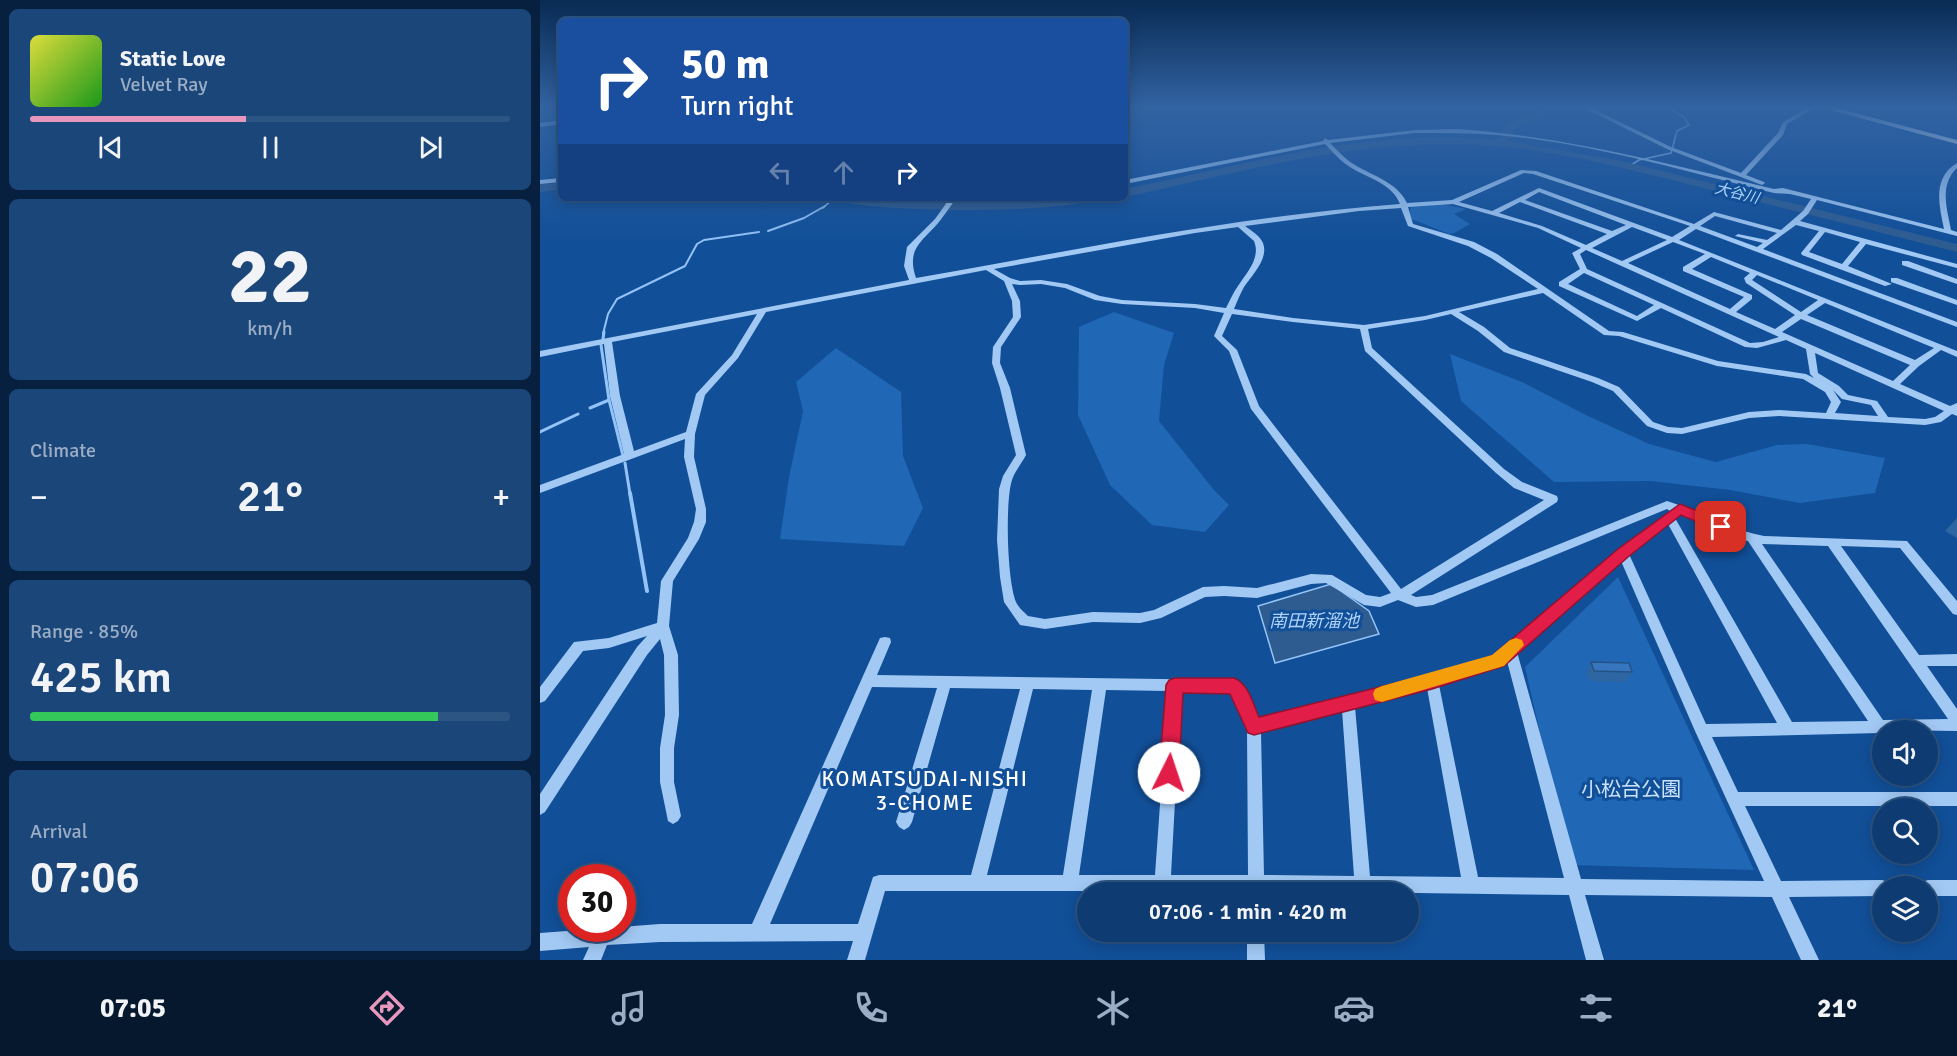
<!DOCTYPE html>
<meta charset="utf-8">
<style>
body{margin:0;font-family:Signika,"Noto Sans JP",sans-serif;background:#1b467a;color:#f1f3f6;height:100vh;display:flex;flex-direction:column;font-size:22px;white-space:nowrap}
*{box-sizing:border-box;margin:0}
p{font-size:20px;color:#9aadc4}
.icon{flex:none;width:33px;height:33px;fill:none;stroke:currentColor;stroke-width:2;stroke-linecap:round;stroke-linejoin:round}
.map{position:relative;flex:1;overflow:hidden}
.drawer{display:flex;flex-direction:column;gap:9px;padding:9px;background:#07203f;width:540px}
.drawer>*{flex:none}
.guide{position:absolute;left:18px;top:18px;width:570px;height:183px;border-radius:9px;box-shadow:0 3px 15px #0003,0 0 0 2px #2d5584;background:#1a4fa0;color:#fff;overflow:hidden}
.tools{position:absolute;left:1332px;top:720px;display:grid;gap:12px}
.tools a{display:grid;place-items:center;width:66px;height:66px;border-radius:50%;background:#0d3b72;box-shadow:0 3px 15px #0003,0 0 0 2px #2d5584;font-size:30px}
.speed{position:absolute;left:18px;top:864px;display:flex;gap:12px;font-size:30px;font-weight:700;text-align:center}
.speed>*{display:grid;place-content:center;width:78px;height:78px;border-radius:50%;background:#0d3b72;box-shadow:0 3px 15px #0003,0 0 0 2px #2d5584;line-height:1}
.speed .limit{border:9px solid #d22;background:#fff;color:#111}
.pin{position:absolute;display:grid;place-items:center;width:51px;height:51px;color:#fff;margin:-26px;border-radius:12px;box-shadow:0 3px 9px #0006}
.me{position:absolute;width:66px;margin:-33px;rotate:4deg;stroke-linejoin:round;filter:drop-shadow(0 0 4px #0008)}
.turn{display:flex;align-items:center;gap:21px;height:126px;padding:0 24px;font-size:27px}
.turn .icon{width:78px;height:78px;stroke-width:2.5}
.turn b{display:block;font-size:42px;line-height:51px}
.lanes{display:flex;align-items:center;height:57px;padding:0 24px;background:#0003;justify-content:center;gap:30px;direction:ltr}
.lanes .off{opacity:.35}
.big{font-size:45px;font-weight:600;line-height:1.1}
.drawer .widget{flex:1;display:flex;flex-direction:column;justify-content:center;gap:9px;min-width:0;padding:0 21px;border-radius:9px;background:#1b467a}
.drawer .dial{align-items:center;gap:0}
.dial b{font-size:78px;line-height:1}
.song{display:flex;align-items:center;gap:18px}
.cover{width:72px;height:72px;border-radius:9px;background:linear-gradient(135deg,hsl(60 70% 55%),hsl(120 70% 35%))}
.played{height:6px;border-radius:3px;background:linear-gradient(90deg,#e797bd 45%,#2d5584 45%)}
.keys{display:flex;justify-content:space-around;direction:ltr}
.heat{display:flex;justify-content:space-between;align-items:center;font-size:33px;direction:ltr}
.charge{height:9px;border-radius:4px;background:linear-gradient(90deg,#34c759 85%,#2d5584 0)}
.trip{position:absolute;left:537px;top:882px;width:342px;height:60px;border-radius:30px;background:#0d3b72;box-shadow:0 3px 15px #0003,0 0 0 2px #2d5584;font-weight:600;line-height:60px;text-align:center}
.tabs{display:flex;height:96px;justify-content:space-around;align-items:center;background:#05182e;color:#9aadc4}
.tabs .icon{width:42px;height:42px}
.tabs .on{color:#e797bd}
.tabs b{font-size:27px;color:#f1f3f6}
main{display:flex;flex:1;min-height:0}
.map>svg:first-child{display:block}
</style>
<main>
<section class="drawer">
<div class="widget">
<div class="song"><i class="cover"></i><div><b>Static Love</b><p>Velvet Ray</p></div></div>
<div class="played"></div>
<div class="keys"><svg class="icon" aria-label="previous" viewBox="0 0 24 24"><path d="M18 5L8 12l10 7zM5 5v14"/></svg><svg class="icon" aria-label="pause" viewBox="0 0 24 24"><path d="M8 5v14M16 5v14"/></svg><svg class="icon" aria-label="next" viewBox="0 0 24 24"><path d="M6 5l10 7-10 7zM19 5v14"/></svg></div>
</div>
<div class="widget dial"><b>22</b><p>km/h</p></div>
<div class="widget"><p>Climate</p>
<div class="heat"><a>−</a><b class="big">21°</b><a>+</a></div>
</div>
<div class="widget"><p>Range · 85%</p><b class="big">425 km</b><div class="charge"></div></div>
<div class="widget"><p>Arrival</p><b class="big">07:06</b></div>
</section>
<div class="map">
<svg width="1417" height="960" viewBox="0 0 1417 960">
<rect width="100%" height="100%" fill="#114f98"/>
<g fill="#2067b5">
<path d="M901 204 926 209 914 214 930 224 914 233 909 234 869 218 871 206Z"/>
<path d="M574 312 634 333 624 365 619 421 674 490 689 505 665 532 612 525 570 485 538 415 539 327Z"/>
<path d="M296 348 361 392 363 456 383 508 364 546 240 539 249 477 263 411 256 382Z"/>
<path d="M910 354 982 382 1046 415 1109 444 1176 462 1237 445 1267 444 1345 458 1335 493 1260 503 1190 490 1110 481 1014 482 921 401Z"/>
<path d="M1078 577 1214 870 1030 865 985 667Z"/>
</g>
<path fill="#2e5c91" stroke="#94c4f7" stroke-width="1.5" d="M791 584 829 611 839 634 735 663 718 606Z"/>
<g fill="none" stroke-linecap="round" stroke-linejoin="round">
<g stroke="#94c4f7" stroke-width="1.5">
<path d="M1088 167 1099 160 1131 153 1137 131 1149 125 1145 118 1129 108"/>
<path d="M283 208 294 198"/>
</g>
<g stroke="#94c4f7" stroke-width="2">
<path d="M228 231 264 218 285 206"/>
<path d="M63 334 68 314 77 299 145 266 157 244 164 240 219 232"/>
</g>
<g stroke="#94c4f7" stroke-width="3">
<path d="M63 339 64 332"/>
<path d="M69 400 83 456"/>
<path d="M50 408 69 400 61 345"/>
<path d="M0 432 38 414"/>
<path d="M85 463 90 494"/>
</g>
<path stroke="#94c4f7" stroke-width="4" d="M90 493 107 591"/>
<g fill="#2e5c91" fill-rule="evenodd">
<path d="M988 108H1000L1003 111 1000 116 974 129 971 138 967 141 1081 161 1417 244V252C1326 229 1235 206 1144 183 1067 164 987 143 907 144 797 144 692 174 585 197V189C706 165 830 127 955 140L961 136 965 125 993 112Z"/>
<path d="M21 183V189L0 192V184Z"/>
<path d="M295 198 425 203 555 198C537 214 312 214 295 198Z"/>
</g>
<g fill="#a2c9f4" fill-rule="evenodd">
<path d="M1044 108H1051L1131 147 1201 173 1238 133 1243 122 1267 108H1274L1247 124 1243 135 1206 175 1224 182 1225 183 1222 185 1127 149Z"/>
<path d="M21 120V124L0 127V123Z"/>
<path d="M917 129C1025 136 1129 164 1234 189L1243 188 1404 229C1399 205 1392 178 1417 163V168C1399 185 1407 209 1411 230L1417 232V236L1277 200 1268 214 1260 221 1417 264V268L1326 244 1308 266 1352 284 1345 286 1262 255 1261 253 1279 231 1256 225 1223 249 1417 322V327L1156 229 1139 240 1417 351V357L1401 350 1379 366 1360 384 1410 406 1417 403V416L1412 414 1401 422 1385 425 1239 416 1209 418 1142 434 1127 433 1107 426 1073 391 1052 382 964 352 938 331 911 314 885 320 828 329 832 348 964 469 982 482 1017 496 1018 499 1017 502 871 595 876 597 892 595 1127 501C1159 511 1190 530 1224 536L1367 541 1417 601V615L1413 614 1360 548 1301 546 1379 655 1417 654V666H1387L1417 709V731L1342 730V733H1340L1172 737 1198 792H1417V806H1205L1241 881 1342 880 1348 882 1350 886H1342V896L1249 897 1279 960H1261L1232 897 1045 895 1064 960H1046L1029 895 724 891 708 892V891H345L325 960H307L313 941 120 942 67 945 61 960H43L49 947 0 951V933L120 924H212L340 638 345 637 350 638 351 642 337 675 694 680C708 686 712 707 718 720L892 675 954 657 1079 550 1130 511 1127 509 893 605 876 607 858 600 840 607 824 605 786 583 771 584 717 598 684 596 665 597 621 618 600 623 553 622 505 629 480 625 464 602 460 577 457 540 459 489 463 476 476 455 460 388 452 363 453 347 473 317 472 301 464 281 446 270 226 312 198 358 165 395 155 434 154 457 166 509V522L159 539 133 581 129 626 138 655 139 715 134 748V782L141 816 138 821 133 824 128 821 120 782V748L125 715 124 655 120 639 107 655 5 812 0 815V794L97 647 107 636 69 648 43 651 5 701 0 703V687L34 642 69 638 117 623 121 581 148 538 154 522 156 509 144 457 145 439 0 493V485L84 454 70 396 64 344 0 357V351L369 280 364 266 367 247 395 219 410 198H416C411 206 405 214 399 222 382 242 366 248 376 278 537 250 697 216 860 204 852 183 827 178 810 167 800 161 793 152 785 144L585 184V180L783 141 785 138 788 140 875 130ZM875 133C902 133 929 133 957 135 1051 143 1143 171 1234 193L1250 194 1271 199 1263 211 1241 230 1174 212 1154 224 996 171 981 170 912 200 867 203C857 182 833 176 815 165 805 159 798 151 790 143ZM984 173 993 174 1150 226 1132 237 999 188 952 211 919 202ZM999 192 1086 225 1072 231 985 200ZM980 202 1067 234 1046 245 1002 226 959 213ZM913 204 998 228 1041 248 1032 253 1040 269 1019 282V286L1097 321 1121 308 1205 347 1217 348 1246 340 1266 349 1270 374 1274 378 1266 374 1178 361 1083 332 1069 331 957 254 934 242 873 224 868 207ZM861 208 868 226 928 246 951 258 998 289 885 316 824 325 753 318 694 309C697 302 700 294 704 287 712 275 729 259 723 243 720 236 712 231 705 226L819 211ZM1175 216 1237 233 1227 240 1198 234 1195 236 1223 243 1217 247 1160 226ZM698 227 714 241C721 258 707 272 698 286 693 293 690 300 686 308L655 304 582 300 560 296 527 284 501 280 480 281 470 278 454 269 655 233ZM1092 227 1127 240 1082 261 1052 248ZM1285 232 1320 242 1302 264 1269 252ZM1133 242 1165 254 1143 267V271L1204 297 1190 309 1088 263ZM1046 250 1239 337 1223 342 1210 343 1047 269 1040 254ZM1171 257 1210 273 1204 278 1206 283 1255 315 1235 329 1196 312 1212 299V295L1152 269ZM1044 273 1114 305 1097 316 1028 284ZM1217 275 1278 300 1261 312 1212 280ZM472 284 480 285 501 284 525 288 555 300 582 304 655 308 684 313 674 336 689 351 711 409 851 593 840 597 826 595 792 575 771 574 717 588 684 586 663 587 614 610 600 613 553 612 505 619 488 616C484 612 478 607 476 602 467 581 465 501 472 480 475 471 482 463 486 455L470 388 460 363 461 347 481 317 480 301ZM1003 293 1064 335 1079 336 1177 366 1263 379 1285 392 1291 402 1286 413 1239 410 1209 412 1142 428 1128 427 1113 422 1079 387 1058 378 970 348 944 327 919 312ZM1285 303 1394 348 1375 360 1267 315ZM217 314 192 355 156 394 146 432 94 451 80 396 72 342ZM692 314 753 322 820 329 825 351 956 473 974 488 1004 500 861 589 719 406 697 350 682 336ZM1261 319 1370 365 1353 381 1242 332ZM1275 353 1404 411 1395 417 1385 419 1348 417 1337 401 1308 395 1299 386 1278 373ZM1293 390 1302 399 1331 405 1338 416 1295 413 1301 402ZM1140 515 1198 539 1208 541 1328 721 1252 722 1135 518ZM1128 524 1237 723 1166 724 1089 554ZM1222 544 1288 546 1408 719 1343 720ZM1081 561 1155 731 1224 881 1041 879 977 652ZM967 661 1024 878 938 877 899 685 958 667ZM332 687 397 688 356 822 359 827 364 830 369 827 372 822 410 688 480 689 431 875H339L333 877 318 924H230ZM887 688 921 877 830 876 815 707ZM493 689 552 690 523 875H447ZM566 690 628 691 615 875H539ZM641 691 691 692 695 697 707 727 708 875H631ZM802 710 814 876 724 875 721 732Z"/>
<path d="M21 178V182L0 184V180Z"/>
<path d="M1362 261H1368L1417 279V284L1362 265Z"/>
<path d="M1351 278H1357L1417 300V305L1351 282Z"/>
<path d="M1388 880H1417V896H1388V886H1380L1382 882Z"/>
<path d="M707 932H724L725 960H707Z"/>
</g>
<path fill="#eff6ff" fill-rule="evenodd" d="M1283 108H1296L1417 140V144Z"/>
</g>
<g fill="#2e65a3">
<path d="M1417 518V538L1405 531Z"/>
<path d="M1051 662 1092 672 1086 682 1049 681 1046 672Z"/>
</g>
<path fill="#3576be" stroke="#255385" stroke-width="1.5" d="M1051 662 1089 663 1092 672 1054 671Z"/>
<linearGradient id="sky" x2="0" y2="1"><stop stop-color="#092b54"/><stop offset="0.44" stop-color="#3263a2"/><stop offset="1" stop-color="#3263a2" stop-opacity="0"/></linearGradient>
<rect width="1417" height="243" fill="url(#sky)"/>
<path fill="#e11d48" stroke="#92132f" stroke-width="1.5" d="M1140 504 1187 523 1189 527 1181 532 1141 515 1088 557 964 666 892 689 714 735 708 733 690 694 643 693 639 773 636 780 629 783 622 780 619 773 626 685 629 680 635 678H694C709 684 713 704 719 717L892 674 952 656 1078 549Z"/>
<path fill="#f59e0b" d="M976 638 982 640 984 645 964 666 842 702 835 700 833 694 835 689 842 686 952 655 970 640Z"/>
<g text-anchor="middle" stroke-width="6" stroke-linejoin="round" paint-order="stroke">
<g font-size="15" font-style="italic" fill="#afd3fa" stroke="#114f98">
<text transform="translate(1197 193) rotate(14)" y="5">大谷川</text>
</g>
<g font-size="18" font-style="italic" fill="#afd3fa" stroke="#114f98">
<text x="774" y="627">南田新溜池</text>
</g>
<g font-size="20" fill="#cae3fd" stroke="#114f98">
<text x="1091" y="796">小松台公園</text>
</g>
<g font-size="21" letter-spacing="1.5" fill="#fff" stroke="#114f98">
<text x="385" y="786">KOMATSUDAI-NISHI<tspan x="385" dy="24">3-CHOME</tspan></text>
</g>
</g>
</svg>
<div class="tools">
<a><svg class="icon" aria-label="sound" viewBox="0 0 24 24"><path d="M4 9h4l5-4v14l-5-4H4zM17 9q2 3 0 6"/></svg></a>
<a><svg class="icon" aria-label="search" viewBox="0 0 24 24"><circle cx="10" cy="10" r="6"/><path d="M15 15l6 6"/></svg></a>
<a><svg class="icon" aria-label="layers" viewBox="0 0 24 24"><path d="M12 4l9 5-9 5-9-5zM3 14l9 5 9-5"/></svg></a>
</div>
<div class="speed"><div class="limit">30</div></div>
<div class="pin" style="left:1181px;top:527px;background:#d93025"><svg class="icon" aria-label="arrive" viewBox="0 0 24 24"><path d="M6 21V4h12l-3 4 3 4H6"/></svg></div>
<svg class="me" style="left:629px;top:773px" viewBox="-20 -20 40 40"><circle r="19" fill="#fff"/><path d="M0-13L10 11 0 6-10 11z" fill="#e11d48"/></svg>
<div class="trip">07:06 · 1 min · 420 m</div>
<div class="guide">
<div class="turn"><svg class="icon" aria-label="right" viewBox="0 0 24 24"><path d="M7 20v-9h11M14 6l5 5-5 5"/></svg><div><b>50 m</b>Turn right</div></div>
<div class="lanes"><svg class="icon off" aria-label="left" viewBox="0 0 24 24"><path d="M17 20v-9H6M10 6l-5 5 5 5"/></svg><svg class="icon off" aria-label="ahead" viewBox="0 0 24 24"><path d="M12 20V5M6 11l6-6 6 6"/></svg><svg class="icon" aria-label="right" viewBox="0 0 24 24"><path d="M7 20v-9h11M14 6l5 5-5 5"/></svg></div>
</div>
</div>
</main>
<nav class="tabs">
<b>07:05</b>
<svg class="icon on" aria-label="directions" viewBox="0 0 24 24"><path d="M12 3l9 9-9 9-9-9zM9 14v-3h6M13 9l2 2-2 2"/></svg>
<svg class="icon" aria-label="music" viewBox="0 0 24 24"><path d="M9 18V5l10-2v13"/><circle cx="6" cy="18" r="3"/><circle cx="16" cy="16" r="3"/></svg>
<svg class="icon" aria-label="phone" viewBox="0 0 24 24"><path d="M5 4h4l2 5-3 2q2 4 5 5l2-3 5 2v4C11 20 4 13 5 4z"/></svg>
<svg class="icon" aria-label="climate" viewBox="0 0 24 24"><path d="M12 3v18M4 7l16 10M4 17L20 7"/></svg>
<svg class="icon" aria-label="car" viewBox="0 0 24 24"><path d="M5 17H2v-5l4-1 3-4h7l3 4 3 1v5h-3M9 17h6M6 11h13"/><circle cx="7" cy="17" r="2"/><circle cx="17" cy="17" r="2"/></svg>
<svg class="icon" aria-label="filters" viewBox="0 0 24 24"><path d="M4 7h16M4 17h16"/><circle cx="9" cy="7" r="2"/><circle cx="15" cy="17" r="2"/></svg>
<b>21°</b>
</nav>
